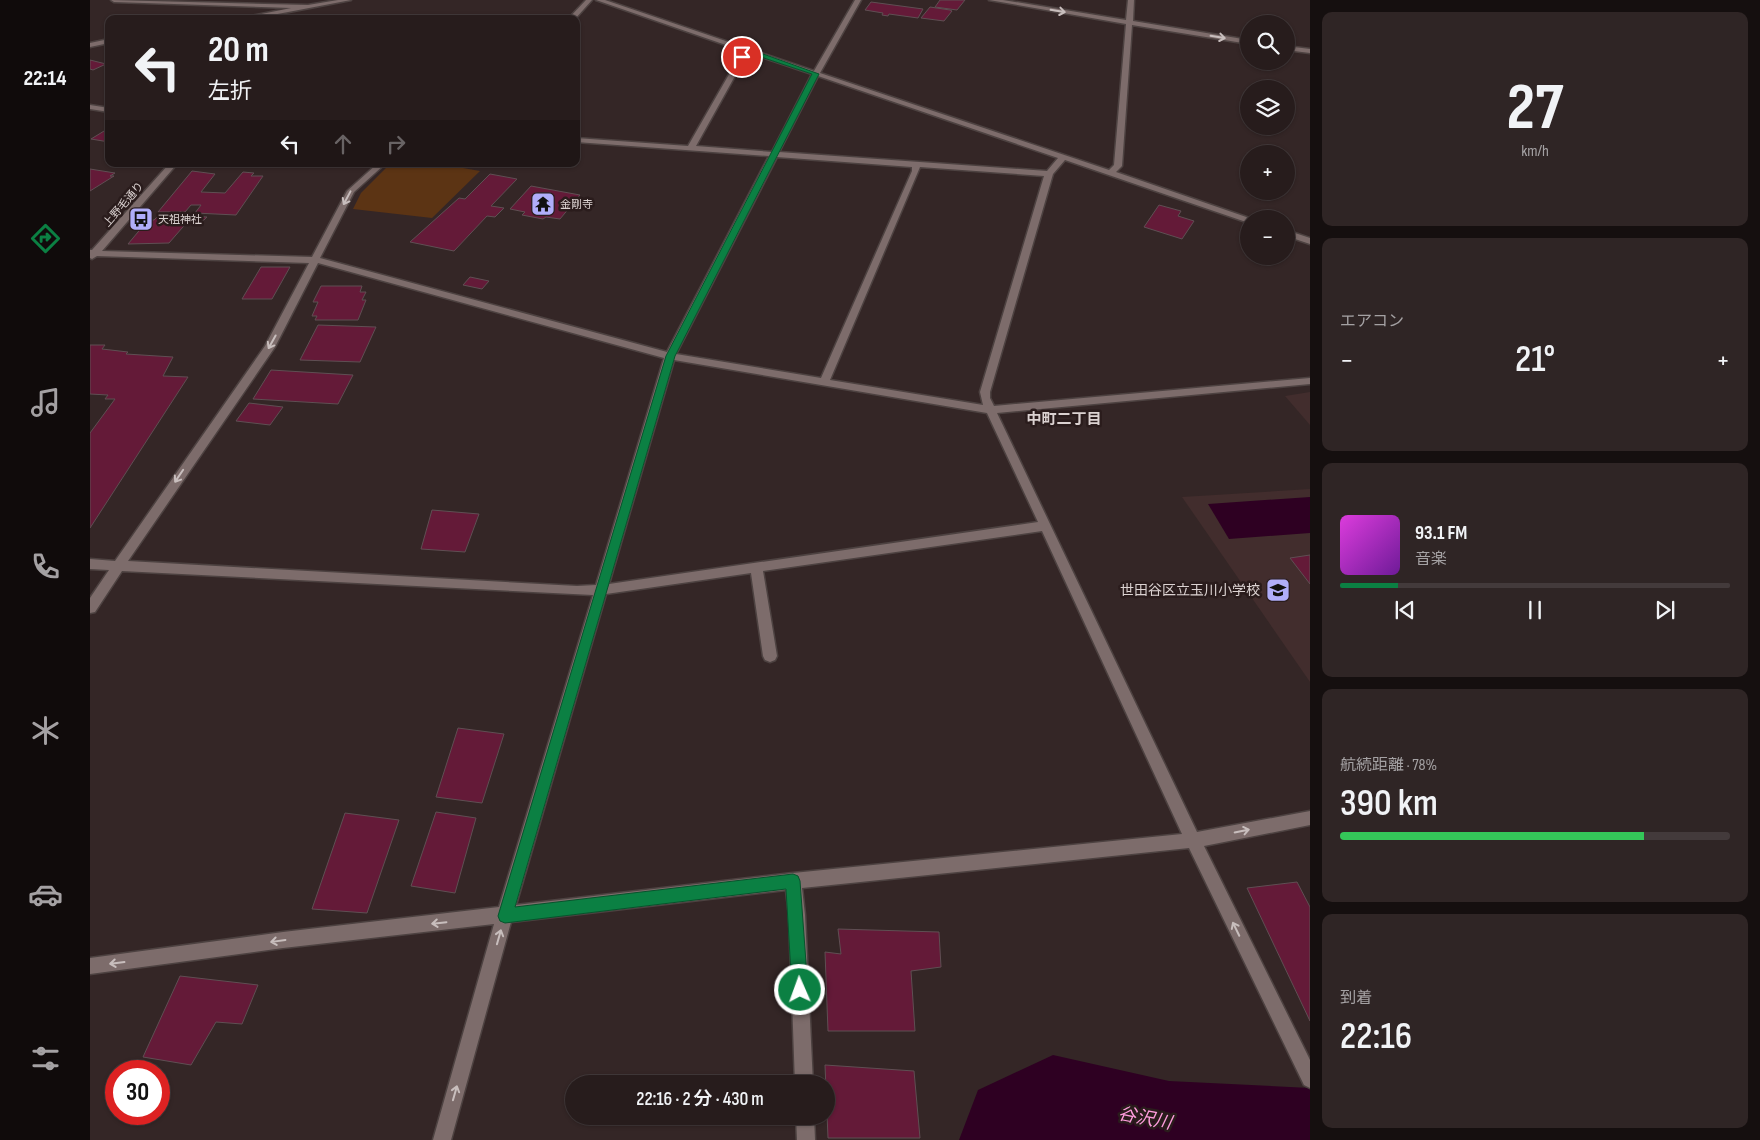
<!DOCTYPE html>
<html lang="ja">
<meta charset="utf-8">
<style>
body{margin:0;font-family:"Sofia Sans Condensed","Noto Sans JP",sans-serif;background:#2f2525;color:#f1f3f6;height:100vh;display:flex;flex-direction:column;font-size:19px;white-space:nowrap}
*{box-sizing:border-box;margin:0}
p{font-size:16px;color:#a4a1a3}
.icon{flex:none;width:28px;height:28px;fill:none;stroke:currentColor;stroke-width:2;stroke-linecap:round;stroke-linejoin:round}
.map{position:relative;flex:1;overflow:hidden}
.panel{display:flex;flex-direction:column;gap:12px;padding:12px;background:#150f0f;width:450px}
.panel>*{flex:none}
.guide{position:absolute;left:15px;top:15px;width:475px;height:152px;border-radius:10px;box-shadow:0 1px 4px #0004,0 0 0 1px #433a3b;background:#271c1c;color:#f1f3f6;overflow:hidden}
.controls{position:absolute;left:1150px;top:15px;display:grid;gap:10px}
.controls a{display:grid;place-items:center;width:55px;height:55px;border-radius:50%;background:#271c1c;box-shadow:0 1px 4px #0004,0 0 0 1px #433a3b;font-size:25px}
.speed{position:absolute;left:15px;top:1060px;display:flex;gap:10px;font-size:25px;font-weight:700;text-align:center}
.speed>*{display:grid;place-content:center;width:65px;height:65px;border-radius:50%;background:#271c1c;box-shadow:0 1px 4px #0004,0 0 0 1px #433a3b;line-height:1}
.speed .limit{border:8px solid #d22;background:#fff;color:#111}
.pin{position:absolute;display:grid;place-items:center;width:42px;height:42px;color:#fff;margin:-21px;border:2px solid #fff;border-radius:50%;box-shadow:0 1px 5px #0007}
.me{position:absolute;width:55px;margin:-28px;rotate:358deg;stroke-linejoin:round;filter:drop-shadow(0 0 4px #0008)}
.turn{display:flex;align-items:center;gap:18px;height:105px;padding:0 20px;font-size:22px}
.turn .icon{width:65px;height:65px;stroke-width:2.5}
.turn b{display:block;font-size:35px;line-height:42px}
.lanes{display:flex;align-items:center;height:48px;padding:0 20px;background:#0003;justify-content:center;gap:25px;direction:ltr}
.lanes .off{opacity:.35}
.big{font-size:38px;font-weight:600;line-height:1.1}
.panel .card{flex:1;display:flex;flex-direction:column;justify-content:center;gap:8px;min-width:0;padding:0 18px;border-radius:10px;background:#2f2525}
.panel .dial{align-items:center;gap:0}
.dial b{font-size:65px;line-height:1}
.song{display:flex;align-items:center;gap:15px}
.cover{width:60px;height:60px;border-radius:8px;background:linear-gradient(135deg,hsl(300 70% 55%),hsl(280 70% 35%))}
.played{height:5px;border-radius:2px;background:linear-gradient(90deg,#0b8043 15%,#433a3b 15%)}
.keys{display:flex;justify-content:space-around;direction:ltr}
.heat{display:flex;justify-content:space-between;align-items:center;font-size:28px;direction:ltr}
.charge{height:8px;border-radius:4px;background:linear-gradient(90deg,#34c759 78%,#433a3b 0)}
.trip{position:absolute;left:475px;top:1075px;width:270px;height:50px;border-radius:25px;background:#271c1c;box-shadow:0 1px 4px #0004,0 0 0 1px #433a3b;font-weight:600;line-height:50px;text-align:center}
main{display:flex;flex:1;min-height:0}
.tab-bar{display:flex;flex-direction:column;width:90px;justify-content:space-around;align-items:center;background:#100b0b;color:#a4a1a3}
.tab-bar .icon{width:35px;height:35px}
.tab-bar .current{color:#0b8043}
.tab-bar b{font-size:22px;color:#f1f3f6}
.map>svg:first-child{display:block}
</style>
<main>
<nav class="tab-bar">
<b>22:14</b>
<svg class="icon current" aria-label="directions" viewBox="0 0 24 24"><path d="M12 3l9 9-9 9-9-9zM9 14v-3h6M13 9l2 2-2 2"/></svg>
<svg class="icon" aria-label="music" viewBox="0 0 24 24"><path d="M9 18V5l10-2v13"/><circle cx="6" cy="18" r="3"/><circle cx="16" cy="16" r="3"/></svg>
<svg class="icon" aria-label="phone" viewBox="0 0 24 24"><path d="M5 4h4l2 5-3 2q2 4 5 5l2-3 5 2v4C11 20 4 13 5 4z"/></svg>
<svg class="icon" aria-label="climate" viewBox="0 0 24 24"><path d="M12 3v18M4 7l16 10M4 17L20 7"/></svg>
<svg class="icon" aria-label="car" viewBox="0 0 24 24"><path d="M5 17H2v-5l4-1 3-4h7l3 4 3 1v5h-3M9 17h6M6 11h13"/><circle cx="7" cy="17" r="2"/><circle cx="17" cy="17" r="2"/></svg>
<svg class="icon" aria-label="filters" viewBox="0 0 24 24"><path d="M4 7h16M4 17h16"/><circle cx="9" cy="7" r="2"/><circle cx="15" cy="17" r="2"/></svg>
</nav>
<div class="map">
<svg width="1220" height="1140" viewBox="0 0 1220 1140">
<rect width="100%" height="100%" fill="#342626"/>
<g fill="#422d2d">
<path d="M1220 392V425L1195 396Z"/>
<path d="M1220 489V682L1092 497Z"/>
</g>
<path fill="#5c3414" d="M300 164H377L373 168 390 171 342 218 263 209 271 193Z"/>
<path fill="#2e0022" d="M1220 497V533L1139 539 1118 504Z"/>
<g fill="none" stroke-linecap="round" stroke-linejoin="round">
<path fill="#2e0022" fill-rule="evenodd" d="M963 1055 1079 1081 1220 1088V1140H869L888 1090Z"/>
</g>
<g fill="#641a38" stroke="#5f4f53">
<path d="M850 0H875L867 10 845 7Z"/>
<path d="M781 2 833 9 828 18 799 14 798 16 792 15 793 13 775 10Z"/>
<path d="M840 7 860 10 862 11 854 21 831 18Z"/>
<path d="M0 60 16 64 3 70 0 69Z"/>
<path d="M19 128V142L1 139Z"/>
<path d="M142 164H176L175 166 141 165Z"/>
<path d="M0 169 25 173 20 176H24L0 191Z"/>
<path d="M102 171 125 174 111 192 135 193 153 172 164 173 161 176H173L146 215 105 213 111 205H101L95 212H68Z"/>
<path d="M400 174 427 179 401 206 414 208 405 217 397 216 364 251 320 242 369 198 375 199Z"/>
<path d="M441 186 490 195 470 219 456 217 453 219 432 215 435 212 420 209Z"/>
<path d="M1069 205 1091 211 1088 216 1104 221 1092 239 1054 227Z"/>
<path d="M67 217 84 216 117 217 114 220H99L79 243 38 244 58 220H64Z"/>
<path d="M171 267H200L182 299H152Z"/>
<path d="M380 277 399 281 392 289 373 285Z"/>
<path d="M231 286H272L270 292H276L272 300H276L268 320H225L227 316H222L228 302H223Z"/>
<path d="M228 325 286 327 270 362 210 360Z"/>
<path d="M0 345H15L12 349 38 352 36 354 83 357 73 376 98 377 0 528V433L25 399H15L18 395 0 394Z"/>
<path d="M181 370 263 375 248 404 163 399Z"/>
<path d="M159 403 193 407 180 425 146 421Z"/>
<path d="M342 510 389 514 375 552 331 549Z"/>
<path d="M1220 555V584L1200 558Z"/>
<path d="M368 728 414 734 392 803 346 797Z"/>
<path d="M346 812 386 818 365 893 321 886Z"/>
<path d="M255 813 309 820 277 913 222 909Z"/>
<path d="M1207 882 1220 907V1021L1157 888Z"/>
<path d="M748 929 849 932 851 967 821 971 825 1031H738L735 952 751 954Z"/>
<path d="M90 976 168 985 152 1024 126 1022 101 1065 53 1057Z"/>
<path d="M735 1065 824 1071 830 1138H738Z"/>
</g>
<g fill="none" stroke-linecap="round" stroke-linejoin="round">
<g stroke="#4d4241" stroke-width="3">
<g id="minor">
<path d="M21 0 218 5 248 0H261L162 19H147L201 8 24 2Z"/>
<path d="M496 0H502L485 19H478Z"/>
<path d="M506 0H515L724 71 765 0H771L730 73 1019 170 1024 165 1036 24 899 0H913L1036 20 1038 0H1044L1043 21 1159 40V44L1042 25 1032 166 1026 172 1162 219H1159V223L1156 222 975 160 963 174 900 392V398L904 406 1220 378V384L907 413 1107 832 1220 811V825L1114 846 1220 1060V1088L1214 1085 1099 848 712 888 715 915 723 1084H705L699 915 696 890 421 922 361 1140H343L404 924 193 948 0 974V958L193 932 409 907 503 595 32 571 5 612 0 613V598L19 570 0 569V559L25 561 175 346 219 263 7 256 2 259 0 258V250H2L79 164H87L12 251 222 257 257 191 287 164H295L264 192 230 258 577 352 679 156 486 142V138L598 146 649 57 656 52ZM663 54 722 74 682 152 606 146 655 58ZM728 76 968 158 957 171 689 152ZM687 157 822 167V171L731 378 586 354ZM830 167 954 176 890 392 893 405 740 380ZM228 263 574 358 506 585 487 586 38 561 185 347ZM584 360 897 413 948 522 519 584ZM952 531 1092 834 703 873 426 905 516 594 661 573 673 656 675 660 680 662 685 660 687 656 673 571Z"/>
<path d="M19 39V43L0 47V43Z"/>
<path d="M1196 46 1220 49V53L1196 50Z"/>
<path d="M0 105 19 108V112L0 109Z"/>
<path d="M1196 230 1220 238V244L1196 236Z"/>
<path d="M706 1116H724L725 1140H707Z"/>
</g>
</g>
<use href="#minor" fill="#7d6c6b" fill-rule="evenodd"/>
</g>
<defs><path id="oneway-shaft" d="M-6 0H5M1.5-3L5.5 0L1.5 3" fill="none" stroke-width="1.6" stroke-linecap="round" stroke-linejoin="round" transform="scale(1.25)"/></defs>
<g stroke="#c8bebd">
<use href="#oneway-shaft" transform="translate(968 11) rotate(9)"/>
<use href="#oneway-shaft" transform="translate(1128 37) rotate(9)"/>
<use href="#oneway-shaft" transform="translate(257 198) rotate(118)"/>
<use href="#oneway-shaft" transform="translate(182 342) rotate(119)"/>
<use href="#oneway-shaft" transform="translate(89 476) rotate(124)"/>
<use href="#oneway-shaft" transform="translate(1152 831) rotate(-11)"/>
<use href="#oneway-shaft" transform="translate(349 923) rotate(174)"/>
<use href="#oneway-shaft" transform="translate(1146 929) rotate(-116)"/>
<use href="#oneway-shaft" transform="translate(409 937) rotate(-74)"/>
<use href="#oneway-shaft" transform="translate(188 941) rotate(172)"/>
<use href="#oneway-shaft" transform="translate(27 963) rotate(173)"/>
<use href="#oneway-shaft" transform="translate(365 1093) rotate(-74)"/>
</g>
<path fill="#0b8043" stroke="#07532c" d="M662 50 729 74 585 356 425 907 703 874 708 876 710 881 718 990 715 995 710 998 704 995 702 990 696 889 415 923 410 921 408 916 576 356 722 74 662 54 652 59 649 57Z"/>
<defs>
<g id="temple-square" transform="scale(1.25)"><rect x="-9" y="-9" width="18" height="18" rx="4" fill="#b0aefa" stroke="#2a1c1c"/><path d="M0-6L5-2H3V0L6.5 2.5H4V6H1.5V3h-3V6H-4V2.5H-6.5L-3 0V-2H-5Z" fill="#111"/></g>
<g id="bus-square" transform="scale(1.25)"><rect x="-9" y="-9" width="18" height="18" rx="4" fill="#b0aefa" stroke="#2a1c1c"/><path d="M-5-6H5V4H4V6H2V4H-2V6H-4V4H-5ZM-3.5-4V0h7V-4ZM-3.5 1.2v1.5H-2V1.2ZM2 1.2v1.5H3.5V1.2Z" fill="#111"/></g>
<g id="school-square" transform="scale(1.25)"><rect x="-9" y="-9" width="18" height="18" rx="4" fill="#b0aefa" stroke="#2a1c1c"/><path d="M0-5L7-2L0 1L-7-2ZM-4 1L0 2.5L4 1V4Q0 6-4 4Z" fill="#111"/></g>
</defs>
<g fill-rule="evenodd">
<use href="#temple-square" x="453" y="204"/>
<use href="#bus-square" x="51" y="219"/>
<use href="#school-square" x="1188" y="590"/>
</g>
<g text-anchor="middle" stroke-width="5" stroke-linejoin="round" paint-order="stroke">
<g font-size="11" fill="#dbd2d1" stroke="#2a1c1c">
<text transform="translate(33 204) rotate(-49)" y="4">上野毛通り</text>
</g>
<g font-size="11" fill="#dbd2d1" stroke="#2a1c1c" text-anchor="start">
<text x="470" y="208">金剛寺</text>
<text x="68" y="223">天祖神社</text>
</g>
<g font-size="14" fill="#dbd2d1" stroke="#2a1c1c" text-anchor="end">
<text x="1170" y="595">世田谷区立玉川小学校</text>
</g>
<g font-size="15" font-weight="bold" fill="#dbd2d1" stroke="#2a1c1c">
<text x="974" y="424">中町二丁目</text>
</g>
<g font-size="18" font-style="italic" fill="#fe9cdc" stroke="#2a1c1c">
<text transform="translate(1055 1118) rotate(11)" y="6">谷沢川</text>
</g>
</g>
</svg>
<div class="controls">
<a><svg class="icon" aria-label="search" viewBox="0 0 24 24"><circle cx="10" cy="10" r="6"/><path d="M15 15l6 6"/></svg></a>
<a><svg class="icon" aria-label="layers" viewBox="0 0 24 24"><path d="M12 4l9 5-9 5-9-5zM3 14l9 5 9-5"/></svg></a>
<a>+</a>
<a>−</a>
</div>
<div class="speed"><div class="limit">30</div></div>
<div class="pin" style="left:652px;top:57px;background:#d93025"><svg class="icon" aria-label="arrive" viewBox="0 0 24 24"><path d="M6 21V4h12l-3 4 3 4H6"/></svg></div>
<svg class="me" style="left:710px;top:990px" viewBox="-20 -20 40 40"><circle r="17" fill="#0b8043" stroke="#fff" stroke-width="3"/><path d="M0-11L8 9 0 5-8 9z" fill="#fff"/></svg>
<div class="trip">22:16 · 2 分 · 430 m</div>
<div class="guide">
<div class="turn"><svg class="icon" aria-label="left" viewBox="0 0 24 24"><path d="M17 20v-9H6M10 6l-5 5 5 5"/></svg><div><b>20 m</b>左折</div></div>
<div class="lanes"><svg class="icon" aria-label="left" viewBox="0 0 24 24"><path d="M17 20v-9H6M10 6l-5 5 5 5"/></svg><svg class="icon off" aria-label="ahead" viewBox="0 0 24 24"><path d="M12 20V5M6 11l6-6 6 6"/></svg><svg class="icon off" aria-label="right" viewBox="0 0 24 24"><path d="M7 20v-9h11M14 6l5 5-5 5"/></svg></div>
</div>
</div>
<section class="panel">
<div class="card dial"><b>27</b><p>km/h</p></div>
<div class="card"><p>エアコン</p>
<div class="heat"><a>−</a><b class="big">21°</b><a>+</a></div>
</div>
<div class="card">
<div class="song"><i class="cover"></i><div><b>93.1 FM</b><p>音楽</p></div></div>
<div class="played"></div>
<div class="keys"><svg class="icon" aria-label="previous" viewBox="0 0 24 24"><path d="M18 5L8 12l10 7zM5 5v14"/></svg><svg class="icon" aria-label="pause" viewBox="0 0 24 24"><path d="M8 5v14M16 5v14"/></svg><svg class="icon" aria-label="next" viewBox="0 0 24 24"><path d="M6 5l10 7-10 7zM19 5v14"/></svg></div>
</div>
<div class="card"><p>航続距離 · 78%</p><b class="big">390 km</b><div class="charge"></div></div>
<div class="card"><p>到着</p><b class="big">22:16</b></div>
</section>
</main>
